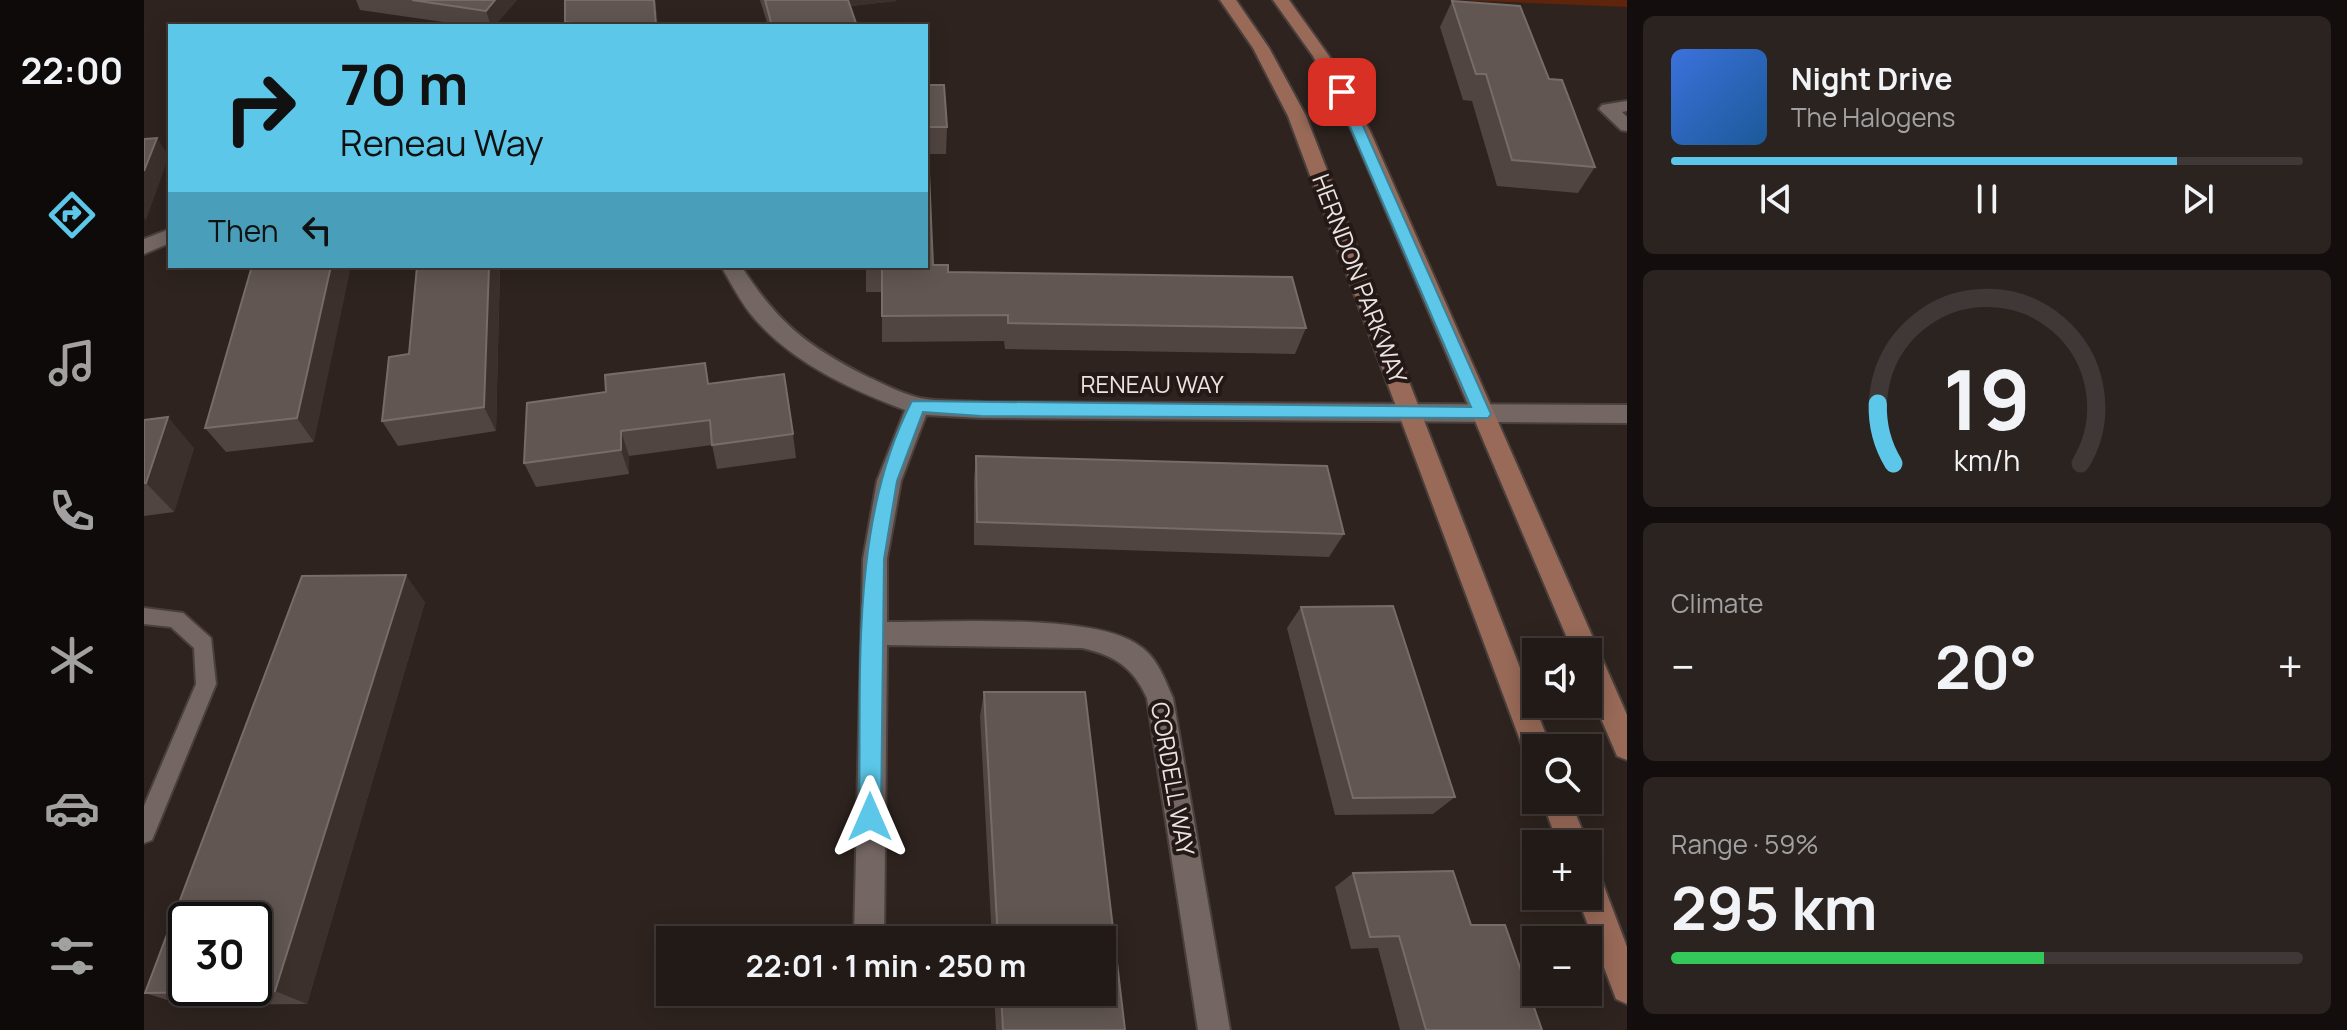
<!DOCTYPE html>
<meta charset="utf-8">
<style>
body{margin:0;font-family:Manrope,sans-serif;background:#2a2320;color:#f1f3f6;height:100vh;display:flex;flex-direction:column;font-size:30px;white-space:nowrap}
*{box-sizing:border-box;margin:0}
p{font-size:26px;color:#a2a1a1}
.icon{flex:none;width:44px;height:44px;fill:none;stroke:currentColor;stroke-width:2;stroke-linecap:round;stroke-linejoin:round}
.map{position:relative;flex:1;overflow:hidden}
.drawer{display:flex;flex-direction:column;gap:16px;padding:16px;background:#130e0d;width:720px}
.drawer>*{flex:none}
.banner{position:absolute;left:24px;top:24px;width:760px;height:244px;border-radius:0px;box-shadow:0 4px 20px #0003,0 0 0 2px #3f3836;background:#5cc7e8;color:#111;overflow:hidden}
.buttons{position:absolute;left:1378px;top:638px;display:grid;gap:16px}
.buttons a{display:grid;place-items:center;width:80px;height:80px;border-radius:0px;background:#221a17;box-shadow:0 4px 20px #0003,0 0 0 2px #3f3836;font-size:40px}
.speed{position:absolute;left:24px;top:902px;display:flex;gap:16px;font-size:40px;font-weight:700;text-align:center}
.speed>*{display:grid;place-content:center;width:104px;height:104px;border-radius:50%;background:#221a17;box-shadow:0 4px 20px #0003,0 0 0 2px #3f3836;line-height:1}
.speed .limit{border:4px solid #111;border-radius:12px;background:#fff;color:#111}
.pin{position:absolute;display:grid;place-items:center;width:68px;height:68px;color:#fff;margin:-34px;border-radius:16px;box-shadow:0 4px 12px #0006}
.me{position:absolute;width:88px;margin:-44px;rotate:0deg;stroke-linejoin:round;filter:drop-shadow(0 0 6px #0008)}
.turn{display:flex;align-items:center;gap:28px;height:168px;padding:0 40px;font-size:36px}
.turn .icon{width:104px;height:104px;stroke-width:2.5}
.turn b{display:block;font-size:56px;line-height:68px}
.then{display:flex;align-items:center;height:76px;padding:0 40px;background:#0003;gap:16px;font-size:30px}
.big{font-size:60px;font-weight:700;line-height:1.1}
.drawer .widget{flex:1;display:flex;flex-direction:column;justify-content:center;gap:12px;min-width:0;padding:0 28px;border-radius:12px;background:#2a2320}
.drawer .dial{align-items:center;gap:0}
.dial svg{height:208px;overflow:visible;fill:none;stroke:#3f3836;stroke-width:7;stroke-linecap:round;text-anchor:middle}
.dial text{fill:#f1f3f6;stroke:none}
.song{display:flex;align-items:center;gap:24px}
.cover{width:96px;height:96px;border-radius:12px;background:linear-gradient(135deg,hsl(220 70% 55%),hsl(210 70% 35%))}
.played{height:8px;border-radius:4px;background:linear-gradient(90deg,#5cc7e8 80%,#3f3836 80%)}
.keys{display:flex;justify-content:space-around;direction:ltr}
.heat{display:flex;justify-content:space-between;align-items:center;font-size:44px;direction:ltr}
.charge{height:12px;border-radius:6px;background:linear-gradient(90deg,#34c759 59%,#3f3836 0)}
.trip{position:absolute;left:512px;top:926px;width:460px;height:80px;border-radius:0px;background:#221a17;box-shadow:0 4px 20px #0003,0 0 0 2px #3f3836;font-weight:700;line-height:80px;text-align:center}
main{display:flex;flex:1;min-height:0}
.dock{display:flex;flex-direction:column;width:144px;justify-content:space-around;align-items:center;background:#0e0a09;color:#a2a1a1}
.dock .icon{width:56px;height:56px}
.dock .active{color:#5cc7e8}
.dock b{font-size:36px;color:#f1f3f6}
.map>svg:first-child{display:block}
</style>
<main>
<nav class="dock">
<b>22:00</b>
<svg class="icon active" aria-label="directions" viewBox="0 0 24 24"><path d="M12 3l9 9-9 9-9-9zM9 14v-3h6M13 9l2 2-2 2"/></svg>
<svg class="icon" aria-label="music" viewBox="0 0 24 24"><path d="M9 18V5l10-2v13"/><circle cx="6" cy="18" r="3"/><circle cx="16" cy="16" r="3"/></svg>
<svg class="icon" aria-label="phone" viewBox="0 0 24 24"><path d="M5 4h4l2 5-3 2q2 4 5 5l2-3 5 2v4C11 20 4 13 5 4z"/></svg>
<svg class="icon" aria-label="climate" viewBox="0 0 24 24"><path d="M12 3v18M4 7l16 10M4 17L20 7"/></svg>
<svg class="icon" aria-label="car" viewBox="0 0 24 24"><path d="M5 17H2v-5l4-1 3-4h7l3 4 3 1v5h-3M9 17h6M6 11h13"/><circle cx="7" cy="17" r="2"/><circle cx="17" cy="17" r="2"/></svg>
<svg class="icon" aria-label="filters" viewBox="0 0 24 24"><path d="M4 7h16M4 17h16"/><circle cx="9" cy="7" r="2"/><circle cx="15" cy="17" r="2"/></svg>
</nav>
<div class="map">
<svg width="1483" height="1030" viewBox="0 0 1483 1030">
<rect width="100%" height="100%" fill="#2e231f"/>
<path fill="#5f240c" d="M1316 0H1483V7Z"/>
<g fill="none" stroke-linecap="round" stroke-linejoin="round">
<g stroke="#49403d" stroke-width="4">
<path id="lane" d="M0 608 39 613 67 638 72 684 8 840 0 843V806L52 684 50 648 27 627 0 624Z"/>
</g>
<g stroke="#49403d" stroke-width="4">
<g id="street">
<path d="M1483 101V111L1478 112 1483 117V131L1477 130 1455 109 1458 105Z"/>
<path d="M26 229V243L0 254V239Z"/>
<path d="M577 266H597C635 324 663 346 724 377 740 384 758 394 776 398 795 402 817 400 837 402L1483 405V423L837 418 782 415 757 481 743 559V622C803 623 953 612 997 647 1014 659 1021 680 1029 698L1086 1030H1054L1003 698C989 667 970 655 938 648L743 645 740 940H710L719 559 733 481 761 410C706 389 650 364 610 318 597 303 587 283 577 266Z"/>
</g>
</g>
<g stroke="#49403d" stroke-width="4">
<g id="secondary">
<path d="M1076 0H1092L1125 48 1162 116 1407 748H1392V761L1383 757 1379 748 1144 116 1109 48Z"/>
<path d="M1129 0H1145L1185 56 1226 131 1483 715V760L1473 756 1444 688V652H1429L1208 131 1169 56Z"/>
<path d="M1398 800H1426L1444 844H1414Z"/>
<path d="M1444 869 1455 873 1483 947V1004L1472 999 1433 896H1444Z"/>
</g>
</g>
<use href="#lane" fill="#746763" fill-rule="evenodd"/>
<use href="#street" fill="#746763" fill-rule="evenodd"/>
<use href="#secondary" fill="#996a58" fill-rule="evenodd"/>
</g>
<g fill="#514541">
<path d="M212 0H373L350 26H327L216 10Z"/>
<path d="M421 0H511L514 26H422Z"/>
<path d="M616 0H752V1L706 6 713 26H624Z"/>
<path d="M1308 1 1405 79 1451 167 1434 193 1353 186 1328 101 1319 100 1296 27Z"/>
<path d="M782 85 803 127 802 154H784L789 265 804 272 1162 328 1151 354 861 349 860 341 738 342V292H722V266Z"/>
<path d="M108 266 170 442 82 452 61 428Z"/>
<path d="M273 266H356L352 431 254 446 238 421 265 354Z"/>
<path d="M566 383 649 434 652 458 573 469 568 445 485 456V474L392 487 380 463Z"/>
<path d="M0 420 50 448 30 512 0 516Z"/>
<path d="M832 456 1200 534 1185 557 830 545V480Z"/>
<path d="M281 602 163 1004 39 1005 1 993Z"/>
<path d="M1157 607 1311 797 1289 814 1191 815 1143 628Z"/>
<path d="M840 692H941L981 1030H852L850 992H958V940H848L836 716Z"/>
<path d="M1209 873 1327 925 1398 1030H1256L1234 948 1207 949 1191 887Z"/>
</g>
<g fill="#3c302c">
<path d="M351 0H373L350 26H347L342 11Z"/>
<path d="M510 0H511L514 26H512Z"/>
<path d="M699 0H752V1L699 7Z"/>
<path d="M13 138 25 156 2 220 0 218V171Z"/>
<path d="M187 266H207L170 442 153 418Z"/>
<path d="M345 266H356L352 431 340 407Z"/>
<path d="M24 417 50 448 30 512 2 483Z"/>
<path d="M477 431 485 456V474L477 450Z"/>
<path d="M262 575 281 602 163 1004 131 991Z"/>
</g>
<g fill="#615652" stroke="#776c68" stroke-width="2" fill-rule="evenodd">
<path d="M268 0H351L342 11Z"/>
<path d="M421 0H510L512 26H451L421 22Z"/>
<path d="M621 0H704L713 26H628Z"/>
<path d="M1308 1 1376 6 1405 79 1418 80 1451 167 1368 160 1342 74H1332Z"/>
<path d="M782 85H800L803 127H783L789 265H804V272L1148 277 1162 328 864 323V315L738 316V266H782Z"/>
<path d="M13 138 0 171V139Z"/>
<path d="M108 266H187L153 418 61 428Z"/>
<path d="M273 266H345L340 407 238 421 245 357 265 354Z"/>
<path d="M561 363 564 384 640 374 649 434 568 445 566 420 477 431V450L380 463 383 403 462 392 461 375Z"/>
<path d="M24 417 2 483H0V420Z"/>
<path d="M832 456 1183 466 1200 534 833 522Z"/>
<path d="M262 575 131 991 1 993 158 576ZM42 920H110V988H42Z"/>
<path d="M1249 606 1311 797 1209 798 1157 607Z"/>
<path d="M840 692H941L981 1030H859L857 992H958V940H854Z"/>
<path d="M1309 871 1327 925H1361L1398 1030H1282L1255 936 1226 937 1209 873Z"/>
</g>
<path fill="#5cc7e8" stroke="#3c8197" stroke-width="2" d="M1198 89 1204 92 1347 414 1344 418 837 416 779 412 753 481 740 559 737 817 734 825 726 828 719 825 715 817C718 683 704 523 768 401L1327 407 1191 92Z"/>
<g text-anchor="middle" stroke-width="8" stroke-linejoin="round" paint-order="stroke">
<g font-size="24" fill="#ebe3e0" stroke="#241916">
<text transform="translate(1215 279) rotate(69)" y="8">HERNDON PARKWAY</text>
<text x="1008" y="393">RENEAU WAY</text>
<text transform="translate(1028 779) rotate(80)" y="8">CORDELL WAY</text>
</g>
</g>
</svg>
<div class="buttons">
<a><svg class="icon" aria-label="sound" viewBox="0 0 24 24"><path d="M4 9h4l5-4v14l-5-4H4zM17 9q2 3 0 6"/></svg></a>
<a><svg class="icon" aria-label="search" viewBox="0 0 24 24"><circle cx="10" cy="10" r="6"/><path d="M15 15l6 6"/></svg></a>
<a>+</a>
<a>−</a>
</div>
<div class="speed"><div class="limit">30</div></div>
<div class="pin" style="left:1198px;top:92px;background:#d93025"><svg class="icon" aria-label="arrive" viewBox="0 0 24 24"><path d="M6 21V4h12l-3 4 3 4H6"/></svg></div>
<svg class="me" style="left:726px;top:817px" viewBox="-20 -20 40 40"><path d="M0-17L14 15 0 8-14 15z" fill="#5cc7e8" stroke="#fff" stroke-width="4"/></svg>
<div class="trip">22:01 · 1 min · 250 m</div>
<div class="banner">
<div class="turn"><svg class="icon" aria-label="right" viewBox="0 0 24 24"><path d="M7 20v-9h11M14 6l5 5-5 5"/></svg><div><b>70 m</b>Reneau Way</div></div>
<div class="then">Then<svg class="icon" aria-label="left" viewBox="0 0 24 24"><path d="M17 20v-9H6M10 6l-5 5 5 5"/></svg></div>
</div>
</div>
<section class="drawer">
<div class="widget">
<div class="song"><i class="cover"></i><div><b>Night Drive</b><p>The Halogens</p></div></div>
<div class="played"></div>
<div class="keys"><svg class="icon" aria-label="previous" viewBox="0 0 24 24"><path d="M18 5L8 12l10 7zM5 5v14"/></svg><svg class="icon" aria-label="pause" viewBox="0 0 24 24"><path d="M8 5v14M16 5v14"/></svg><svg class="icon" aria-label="next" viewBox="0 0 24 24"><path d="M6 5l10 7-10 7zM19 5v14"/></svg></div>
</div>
<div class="widget dial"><svg viewBox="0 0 100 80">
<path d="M14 69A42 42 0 1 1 86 69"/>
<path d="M14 69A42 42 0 0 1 8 46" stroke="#5cc7e8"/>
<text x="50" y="56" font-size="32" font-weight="700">19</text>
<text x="50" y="72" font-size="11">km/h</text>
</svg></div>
<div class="widget"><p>Climate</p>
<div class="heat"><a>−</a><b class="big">20°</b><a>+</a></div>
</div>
<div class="widget"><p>Range · 59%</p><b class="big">295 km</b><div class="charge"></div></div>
</section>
</main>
